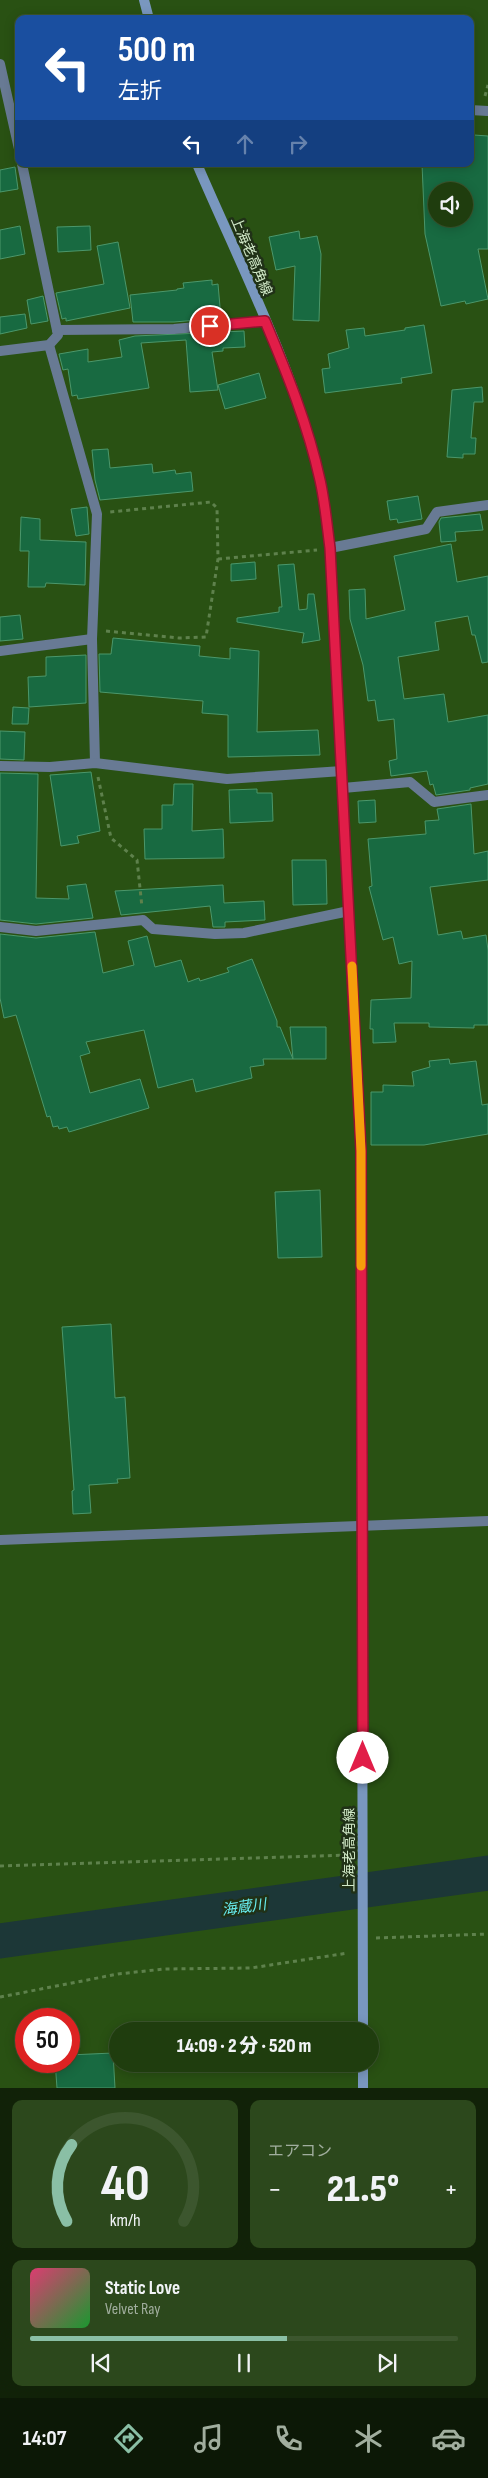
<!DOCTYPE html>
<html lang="ja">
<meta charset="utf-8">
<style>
body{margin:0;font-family:"Sofia Sans Condensed","Noto Sans JP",sans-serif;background:#2c481c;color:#f1f3f6;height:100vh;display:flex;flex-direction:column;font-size:19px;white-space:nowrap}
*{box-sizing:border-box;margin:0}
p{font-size:16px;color:#a1ae9e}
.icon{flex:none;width:28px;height:28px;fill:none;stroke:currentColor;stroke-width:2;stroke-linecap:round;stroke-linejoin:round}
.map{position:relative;height:2088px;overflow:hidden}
.drawer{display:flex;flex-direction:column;gap:12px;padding:12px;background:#112208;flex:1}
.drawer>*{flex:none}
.banner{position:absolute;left:15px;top:15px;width:459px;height:152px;border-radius:10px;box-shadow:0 2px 12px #0003,0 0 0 1px #3c562e;background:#1a4fa0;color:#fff;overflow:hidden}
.controls{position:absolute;left:428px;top:182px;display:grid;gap:10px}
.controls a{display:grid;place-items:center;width:45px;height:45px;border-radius:50%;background:#1f3d0e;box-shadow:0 2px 12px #0003,0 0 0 1px #3c562e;font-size:25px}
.speed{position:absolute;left:15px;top:2008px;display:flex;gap:10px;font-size:25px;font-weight:700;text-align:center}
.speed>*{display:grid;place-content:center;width:65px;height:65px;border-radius:50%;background:#1f3d0e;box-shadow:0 2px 12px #0003,0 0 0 1px #3c562e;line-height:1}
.speed .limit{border:8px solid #d22;background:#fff;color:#111}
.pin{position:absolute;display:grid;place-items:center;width:42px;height:42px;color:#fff;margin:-21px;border:2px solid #fff;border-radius:50%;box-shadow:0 1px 5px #0007}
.me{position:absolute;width:55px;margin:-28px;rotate:0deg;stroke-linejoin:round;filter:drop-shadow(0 0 4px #0008)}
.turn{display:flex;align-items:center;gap:18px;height:105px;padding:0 20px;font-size:22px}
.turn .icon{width:65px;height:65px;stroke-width:2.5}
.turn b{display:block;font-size:35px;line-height:42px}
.lanes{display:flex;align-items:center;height:48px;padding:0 20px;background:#0003;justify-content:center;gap:25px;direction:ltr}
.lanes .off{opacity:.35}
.big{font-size:38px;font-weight:800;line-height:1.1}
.drawer .tile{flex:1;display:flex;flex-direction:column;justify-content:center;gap:8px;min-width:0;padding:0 18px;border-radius:10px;background:#2c481c}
.drawer .dial{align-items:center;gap:0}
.dial svg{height:130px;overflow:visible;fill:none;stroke:#3c562e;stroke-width:7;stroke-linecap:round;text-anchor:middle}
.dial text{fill:#f1f3f6;stroke:none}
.song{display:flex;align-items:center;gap:15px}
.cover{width:60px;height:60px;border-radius:8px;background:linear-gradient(135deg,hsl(340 70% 55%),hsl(130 70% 35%))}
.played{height:5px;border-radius:2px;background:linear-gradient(90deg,#8abfa5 60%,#3c562e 60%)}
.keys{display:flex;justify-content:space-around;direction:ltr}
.heat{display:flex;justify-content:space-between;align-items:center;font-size:28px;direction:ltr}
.drawer .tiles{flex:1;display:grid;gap:12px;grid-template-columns:1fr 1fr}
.tile:last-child{grid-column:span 2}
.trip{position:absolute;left:109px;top:2022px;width:270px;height:50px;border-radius:25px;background:#1f3d0e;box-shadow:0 2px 12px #0003,0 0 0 1px #3c562e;font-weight:800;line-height:50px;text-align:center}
.tab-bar{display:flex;height:80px;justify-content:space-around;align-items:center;background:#0c1806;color:#a1ae9e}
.tab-bar .icon{width:35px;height:35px}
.tab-bar .on{color:#8abfa5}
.tab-bar b{font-size:22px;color:#f1f3f6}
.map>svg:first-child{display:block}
</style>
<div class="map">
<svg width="488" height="2088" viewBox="0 0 488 2088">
<rect width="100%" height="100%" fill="#295113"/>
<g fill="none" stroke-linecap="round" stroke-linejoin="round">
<path stroke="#1c3737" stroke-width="35" d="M0 1941 488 1873"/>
</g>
<g fill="#186a41" stroke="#4b976b" fill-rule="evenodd">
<path d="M474 135 488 136V249H478L488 299 466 304 465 301 441 306 425 234 422 164H470ZM436 191H464V219H436Z"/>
<path d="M15 167 18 189 0 192V170Z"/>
<path d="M20 226 25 254 0 259V230Z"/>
<path d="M90 226 91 250 58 252 57 227Z"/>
<path d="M299 231 300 239 317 236 321 254 319 321 293 320 295 266 276 270 269 237Z"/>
<path d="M118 242 130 308 66 321V318L62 319 56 293 104 284 97 246Z"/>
<path d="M212 280V285L218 284 221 318 174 322H133L130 295 177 290V289L184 288 183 283Z"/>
<path d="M43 296 48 321 31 324 27 300Z"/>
<path d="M25 314 27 328 0 334V317Z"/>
<path d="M424 325 432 373 401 378 402 383 325 393 322 369 330 368 328 354 349 348 346 330 364 328 365 336 405 330V328Z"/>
<path d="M244 331 245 347 223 348V351L212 352 218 390 190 392 186 340 141 343 149 388 78 399 77 395 72 396 68 369 63 370 59 354 88 349V362L122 357 119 340 135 336Z"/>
<path d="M259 373 266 398 225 409 218 385Z"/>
<path d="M482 387 483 402H474L471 438H476L475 454H463V458L447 457 452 390Z"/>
<path d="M108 449 110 468 152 464 153 473 175 470 176 474 191 472 193 491 100 500 95 480 92 450Z"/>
<path d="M418 496 422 519 398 523 397 519 390 520 387 501Z"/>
<path d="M87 507 89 534 76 536 71 509Z"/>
<path d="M480 514 483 530 455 532 456 541 441 542 439 522 441 518Z"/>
<path d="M21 517 40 519V540L86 542 85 585 46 583 45 587H28L29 551H20Z"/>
<path d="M451 544 457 582 488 576V662L482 663 475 635H472L468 616 435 622 439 650 398 657 404 699 444 694 448 722 488 715V784L470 788V790L436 795 433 784 430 785 427 771 391 776 389 761 397 759 394 719 378 721 375 700 368 701 363 665 350 619 349 590 365 589 366 619 405 610 394 556Z"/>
<path d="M255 562 256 579 231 581V564Z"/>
<path d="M294 564 299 610 307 609 308 594H314L320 640 302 643 304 633 237 622V618L279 612V607H282L278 565Z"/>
<path d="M20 615 23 639 0 641V617Z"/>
<path d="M113 638 200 646 199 656 230 659V648L259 651 257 732 318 730 320 755 228 757V715L202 713 203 701 100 692 99 654H111Z"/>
<path d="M86 655V703L29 707 28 677 46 676V657Z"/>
<path d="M13 707 29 708 28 724H12Z"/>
<path d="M0 731 25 732 24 760 0 759Z"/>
<path d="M91 772 100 831 77 836 79 843 61 846 50 775Z"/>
<path d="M0 773 38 774 36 898 69 899 67 886 86 884 93 918 36 924 0 920Z"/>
<path d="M174 784H193L192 831 223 829 224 858 145 859 144 829H162V805H173Z"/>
<path d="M257 789V793H272L273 821 230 823 229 790Z"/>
<path d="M375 800 376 822 359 823 358 801Z"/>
<path d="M471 804 474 854 488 851V880L430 887 438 935 461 931 463 939 486 935 488 950V1025H474V1028L429 1027V1023H394L396 1042 373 1043V1029H370L371 1000 411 998 412 961 399 964 393 937 383 940 369 887 372 886 368 839 426 834 425 821 439 820 437 809Z"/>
<path d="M292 860H326L327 904 293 905Z"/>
<path d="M223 885 224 903 264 901 265 920 225 922V927H213L210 906 121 915 115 891Z"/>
<path d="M95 932 103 973 134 965 128 941 147 936 155 967 181 960 188 982 199 978 200 981 229 972 227 968 252 959 277 1021V1027H280L293 1059H263L264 1065 250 1067 252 1078 196 1092 193 1079 158 1088 144 1030 86 1042 90 1053 80 1056 90 1093 140 1079 149 1108 69 1132 67 1127 59 1129 58 1126 53 1127 50 1116 47 1117 16 1015 4 1018 0 998V934L36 938Z"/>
<path d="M290 1027H326V1059H293Z"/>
<path d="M449 1059 450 1064 476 1061 482 1105 488 1104V1134L424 1145H371V1092H383V1085L414 1086 412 1072 430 1067 429 1061Z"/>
<path d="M320 1190 322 1257 278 1258 275 1192Z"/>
<path d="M111 1324 115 1398 125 1397 130 1478 117 1479 118 1483 89 1485 91 1513 73 1514 72 1491 74 1490 62 1327Z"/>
<path d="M113 2053 115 2088H57L55 2061H69V2055Z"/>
</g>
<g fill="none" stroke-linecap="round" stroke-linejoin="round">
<g stroke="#5e814c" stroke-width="3" stroke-dasharray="4 4" stroke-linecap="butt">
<path d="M485 96 488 85"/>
<path d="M218 559 317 550"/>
<path d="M106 631 179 638 206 637 218 559 217 508 211 502 110 512"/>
<path d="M98 777 111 838 137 860 142 907"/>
<path d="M0 1866 350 1855"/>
<path d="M376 1938 488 1934"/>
<path d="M0 1997 118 1974 164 1969 251 1968 348 1953"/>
</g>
<path stroke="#687a94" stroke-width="10" d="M0 651 92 639"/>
<g stroke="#687a94" stroke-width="10">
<path d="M0 64 19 149"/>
<path d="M470 110 488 111"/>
<path d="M57 330 174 329 265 321"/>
<path d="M49 345 97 514 92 639 95 763"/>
<path d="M0 351 49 345 58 335 22 164"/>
<path d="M330 548 426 529 437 512 488 505"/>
<path d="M0 766 50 767 95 763 227 779 342 771"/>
<path d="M343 788 410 782 434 802 488 795"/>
<path d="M0 927 36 931 143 920 153 929 215 934 244 933 349 911"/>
<path d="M0 1540 488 1521"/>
</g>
<g stroke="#7997bf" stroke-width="10">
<path d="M144 0 149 19"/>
<path d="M197 164C240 264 296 373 320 480 325 502 327 525 330 548L361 1151 363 2031"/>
<path d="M363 2064V2088"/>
</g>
</g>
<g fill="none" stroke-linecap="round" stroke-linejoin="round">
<g stroke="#92132f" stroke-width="12">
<path id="route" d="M210 326 265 321C287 373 308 425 320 480 325 502 327 525 330 548L361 1151 363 1758"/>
</g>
<use href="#route" stroke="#e11d48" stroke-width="9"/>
<path stroke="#f59e0b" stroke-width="9" d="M352 966 361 1151V1266"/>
</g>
<g text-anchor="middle" stroke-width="5" stroke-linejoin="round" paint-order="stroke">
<g font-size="14" fill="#d2eac9" stroke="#203117">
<text transform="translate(252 256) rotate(67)" y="5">上海老高角線</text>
<text transform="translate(349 1850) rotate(-90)" y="5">上海老高角線</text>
</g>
<g font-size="15" font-style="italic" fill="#67ebed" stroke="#203117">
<text transform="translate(244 1907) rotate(-8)" y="5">海蔵川</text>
</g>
</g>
</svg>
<div class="controls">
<a><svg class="icon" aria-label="sound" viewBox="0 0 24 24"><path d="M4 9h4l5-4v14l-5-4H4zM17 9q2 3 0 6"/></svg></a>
</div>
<div class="speed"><div class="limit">50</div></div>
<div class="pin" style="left:210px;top:326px;background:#d93025"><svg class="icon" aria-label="arrive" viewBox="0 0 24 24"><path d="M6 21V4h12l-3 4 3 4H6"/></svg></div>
<svg class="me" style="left:363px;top:1758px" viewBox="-20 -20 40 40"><circle r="19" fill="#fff"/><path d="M0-13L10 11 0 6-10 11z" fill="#e11d48"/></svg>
<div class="trip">14:09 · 2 分 · 520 m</div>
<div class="banner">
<div class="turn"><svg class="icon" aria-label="left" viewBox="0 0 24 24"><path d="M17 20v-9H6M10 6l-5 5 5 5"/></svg><div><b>500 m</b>左折</div></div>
<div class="lanes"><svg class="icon" aria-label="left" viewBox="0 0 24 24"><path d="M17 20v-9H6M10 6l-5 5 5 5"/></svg><svg class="icon off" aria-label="ahead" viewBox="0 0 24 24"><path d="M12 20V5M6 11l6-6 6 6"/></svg><svg class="icon off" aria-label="right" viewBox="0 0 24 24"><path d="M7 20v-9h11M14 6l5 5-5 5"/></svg></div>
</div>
</div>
<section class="drawer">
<div class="tiles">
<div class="tile dial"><svg viewBox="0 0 100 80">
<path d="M14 69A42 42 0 1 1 86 69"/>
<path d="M14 69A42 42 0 0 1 17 22" stroke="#8abfa5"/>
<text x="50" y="56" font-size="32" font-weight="700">40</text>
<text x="50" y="72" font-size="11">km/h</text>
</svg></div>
<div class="tile"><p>エアコン</p>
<div class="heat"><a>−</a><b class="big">21.5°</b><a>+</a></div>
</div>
<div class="tile">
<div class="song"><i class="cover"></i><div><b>Static Love</b><p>Velvet Ray</p></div></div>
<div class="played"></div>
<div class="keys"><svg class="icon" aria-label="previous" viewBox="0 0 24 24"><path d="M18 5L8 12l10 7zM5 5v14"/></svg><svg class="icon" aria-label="pause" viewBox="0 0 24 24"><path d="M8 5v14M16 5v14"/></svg><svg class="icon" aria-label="next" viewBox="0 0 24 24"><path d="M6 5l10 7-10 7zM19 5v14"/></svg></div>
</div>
</div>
</section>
<nav class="tab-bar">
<b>14:07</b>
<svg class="icon on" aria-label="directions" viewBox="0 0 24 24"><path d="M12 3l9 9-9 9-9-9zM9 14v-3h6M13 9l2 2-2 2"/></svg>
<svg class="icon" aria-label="music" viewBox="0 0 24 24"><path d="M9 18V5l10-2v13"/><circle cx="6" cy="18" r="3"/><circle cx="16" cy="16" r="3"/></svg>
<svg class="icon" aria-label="phone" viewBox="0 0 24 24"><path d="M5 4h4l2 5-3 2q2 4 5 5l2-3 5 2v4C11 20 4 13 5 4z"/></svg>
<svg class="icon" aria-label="climate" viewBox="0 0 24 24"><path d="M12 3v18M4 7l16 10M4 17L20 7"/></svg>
<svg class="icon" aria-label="car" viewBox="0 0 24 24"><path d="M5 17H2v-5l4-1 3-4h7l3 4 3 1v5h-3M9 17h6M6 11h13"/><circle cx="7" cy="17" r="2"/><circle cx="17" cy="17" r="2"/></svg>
</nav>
